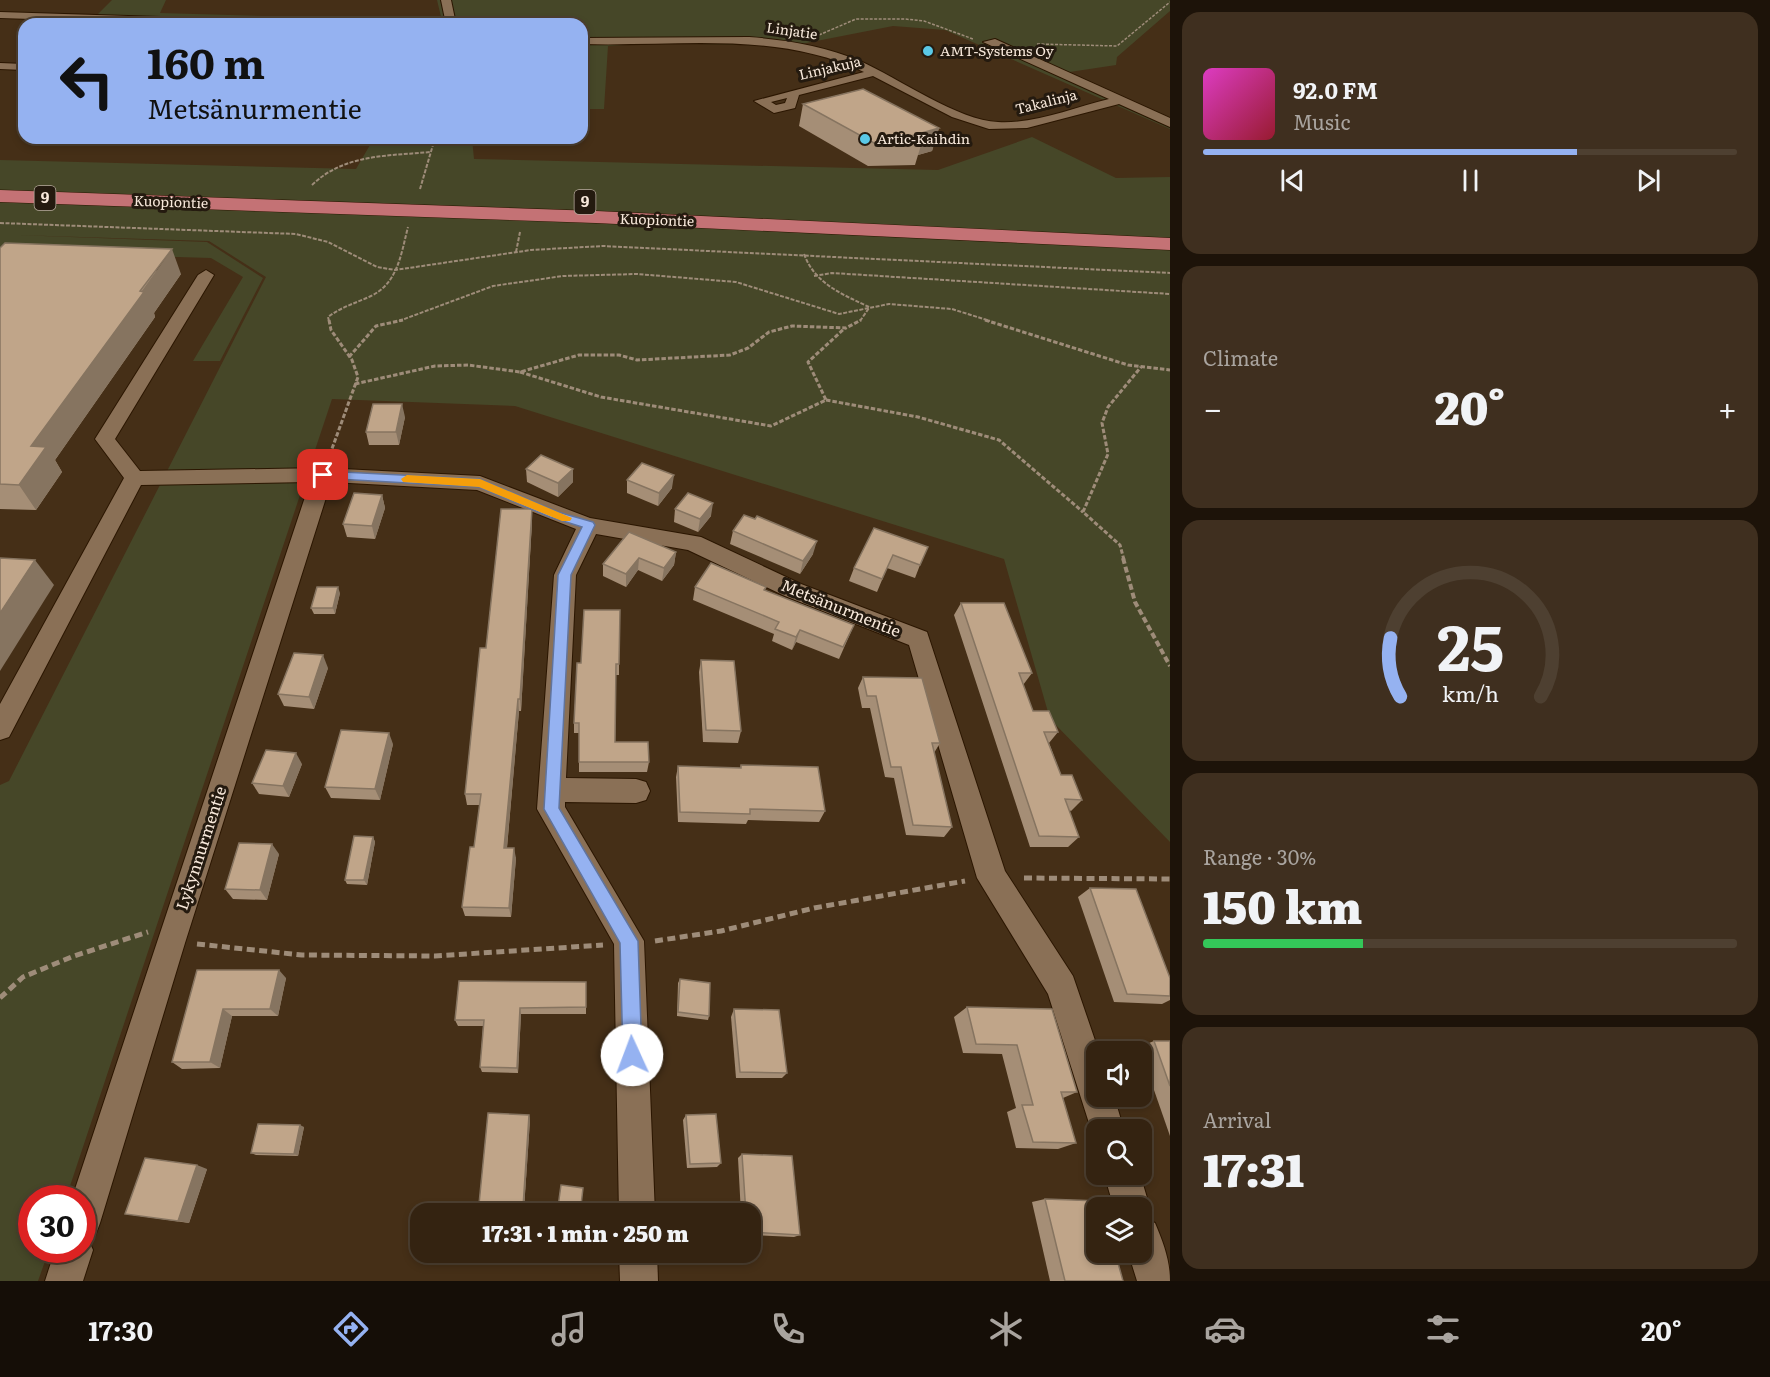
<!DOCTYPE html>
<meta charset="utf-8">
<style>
body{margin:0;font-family:Literata,serif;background:#3f2f1f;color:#f1f3f6;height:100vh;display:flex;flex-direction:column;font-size:22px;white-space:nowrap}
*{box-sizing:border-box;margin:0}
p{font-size:20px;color:#a9a49f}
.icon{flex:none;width:33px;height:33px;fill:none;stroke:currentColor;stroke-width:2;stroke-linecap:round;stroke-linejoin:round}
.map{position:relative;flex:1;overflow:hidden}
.details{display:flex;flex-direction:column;gap:12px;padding:12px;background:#1d1309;width:600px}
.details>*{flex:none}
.top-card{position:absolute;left:18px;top:18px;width:570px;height:126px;border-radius:18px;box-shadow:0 3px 9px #0003,0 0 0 2px #4e4031;background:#95b2f1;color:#111;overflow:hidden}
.tools{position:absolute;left:1086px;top:1041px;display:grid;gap:12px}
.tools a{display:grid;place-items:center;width:66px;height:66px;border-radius:12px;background:#342311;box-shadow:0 3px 9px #0003,0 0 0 2px #4e4031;font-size:30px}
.speed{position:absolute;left:18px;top:1185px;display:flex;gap:12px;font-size:30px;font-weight:700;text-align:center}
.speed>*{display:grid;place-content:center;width:78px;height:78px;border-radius:50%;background:#342311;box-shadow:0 3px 9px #0003,0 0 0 2px #4e4031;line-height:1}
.speed .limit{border:9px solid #d22;background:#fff;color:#111}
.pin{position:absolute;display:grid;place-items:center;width:51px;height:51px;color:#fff;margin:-26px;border-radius:12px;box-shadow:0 3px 9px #0006}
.me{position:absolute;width:66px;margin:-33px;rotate:358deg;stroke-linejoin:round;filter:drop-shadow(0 0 4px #0008)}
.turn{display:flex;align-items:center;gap:21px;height:126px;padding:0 30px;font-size:27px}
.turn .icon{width:78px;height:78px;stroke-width:2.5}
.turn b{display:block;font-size:42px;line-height:51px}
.big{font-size:45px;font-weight:800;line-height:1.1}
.details .card{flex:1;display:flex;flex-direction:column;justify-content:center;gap:9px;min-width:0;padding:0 21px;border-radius:18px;background:#3f2f1f}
.details .dial{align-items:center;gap:0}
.dial svg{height:156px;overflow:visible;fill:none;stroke:#4e4031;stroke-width:7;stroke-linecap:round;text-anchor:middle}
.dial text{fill:#f1f3f6;stroke:none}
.song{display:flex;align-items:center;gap:18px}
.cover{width:72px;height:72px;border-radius:9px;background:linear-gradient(135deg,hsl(310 70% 55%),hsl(350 70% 35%))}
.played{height:6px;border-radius:3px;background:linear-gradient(90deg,#95b2f1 70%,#4e4031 70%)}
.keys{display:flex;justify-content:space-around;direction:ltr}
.heat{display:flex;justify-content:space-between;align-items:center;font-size:33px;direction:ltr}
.charge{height:9px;border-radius:4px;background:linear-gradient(90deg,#34c759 30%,#4e4031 0)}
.trip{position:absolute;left:410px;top:1203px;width:351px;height:60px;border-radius:18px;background:#342311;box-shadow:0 3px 9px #0003,0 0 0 2px #4e4031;font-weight:800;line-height:60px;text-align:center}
.dock{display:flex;height:96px;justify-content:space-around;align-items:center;background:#150e07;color:#a9a49f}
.dock .icon{width:42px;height:42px}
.dock .on{color:#95b2f1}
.dock b{font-size:27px;color:#f1f3f6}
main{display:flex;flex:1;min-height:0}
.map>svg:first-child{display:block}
</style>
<main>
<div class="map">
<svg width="1170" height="1281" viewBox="0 0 1170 1281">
<rect width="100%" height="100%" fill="#452f17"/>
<g fill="#464728">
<path d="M112 0H166L160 13 442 21 437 0H1170V11L1117 57 1116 65 1063 73 1170 123V129L945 30 893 26 791 46 656 43 608 46 604 109H582V24H255L93 19Z"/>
<path d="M1032 137 1116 178 1170 177V842L1050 719 1004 559 515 406 332 399 66 1198H32V1250H49L38 1281H0V785L9 781 266 277 209 241 16 235 207 242 263 278 220 361H193L243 277 211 258 9 252 0 254V160L356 169 374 138H472L474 159 938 170Z"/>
</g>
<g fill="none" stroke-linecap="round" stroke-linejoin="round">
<g stroke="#2b1600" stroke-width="2">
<g id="minor">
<path d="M441 0H451L456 24H446Z"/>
<path d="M0 12 285 21 290 24H187L0 18Z"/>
<path d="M749 37C788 40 825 46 860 61 898 78 959 121 998 122 1036 124 1072 108 1109 99L983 42 995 39 1170 118V127L1119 104 1027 128 989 129 952 117 873 76 799 95 795 108 774 113 754 101 864 72C775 30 677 47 582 44V38ZM787 98 785 103 776 105 771 102Z"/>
<path d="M0 63 24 64V70L0 69Z"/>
<path d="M206 270 214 275 115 439 140 471 323 468 480 476 590 518 701 537 801 584 927 632 1005 871 1073 976 1099 1052H1096V1096H1114L1124 1130H1096L1095 1142 1048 994 977 878 909 645 785 596 688 550 596 534 576 575 566 778 636 779 646 782 650 791 646 800 636 803 565 802V807L644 941 655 1214H619L614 944 537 809 554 575 576 529 477 490 331 482 185 943 100 1223 95 1236 88 1239 93 1250 83 1281H45L55 1250H82V1198H72L310 482 141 485 9 737 0 740V704L124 478 95 439 198 275Z"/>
<path d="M1104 1174H1140L1150 1208 1146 1219 1155 1223C1163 1242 1170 1260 1170 1281H1137L1128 1252H1142V1208H1114Z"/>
<path d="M619 1252H657L658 1281H620Z"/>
</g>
</g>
<g stroke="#2b1600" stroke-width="1">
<path id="highway" d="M0 190 596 211 1170 238V250L596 223 0 202Z"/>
</g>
<g stroke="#9e8c79" stroke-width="1.5" stroke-dasharray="3 1.5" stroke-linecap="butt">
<path d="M298 20 434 23"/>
<path d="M819 35 856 19H905L924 21 973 39"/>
<path d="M1037 44 1117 46 1170 2"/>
</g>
<g stroke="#9e8c79" stroke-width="2" stroke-dasharray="4 1.5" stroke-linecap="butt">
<path d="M312 185C344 154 388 156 430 152"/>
<path d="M420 189 435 138"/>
<path d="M0 223 296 234 328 242 377 267 395 270 531 250 603 246 1170 273"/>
<path d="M516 252 520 232"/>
<path d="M804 254C815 284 842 294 869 307"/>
<path d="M814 276 832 273 1170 294"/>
<path d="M329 321 328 317C341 307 356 303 371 296 398 283 401 254 408 227"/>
<path d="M399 321 493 286 563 276 637 274 736 282 839 314 889 304 952 309 990 321"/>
<path d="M860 321 869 308"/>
</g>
<g stroke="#9e8c79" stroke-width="3" stroke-dasharray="4.5 2" stroke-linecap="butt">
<path d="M329 320 331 330 352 360 358 377 329 457"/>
<path d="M985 320 1128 365 1170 370"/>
<path d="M349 357 376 326 403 320"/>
<path d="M520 372 601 397 771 426 826 400 808 362 845 328"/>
<path d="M355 384 435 366 468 365 520 372 579 355H619L637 360 730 355 748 348 769 332 792 326 846 328 861 320"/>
<path d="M826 400 918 417 999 440 1083 512"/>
<path d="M1124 560 1120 545 1083 512 1108 454 1102 423 1108 407 1141 367"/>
</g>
<path stroke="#9e8c79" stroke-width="4" stroke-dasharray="6 3" stroke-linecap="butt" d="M1123 558 1135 602 1170 666"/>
<g stroke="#9e8c79" stroke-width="5" stroke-dasharray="8 4.5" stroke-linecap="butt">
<path d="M1024 878 1170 879"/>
<path d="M655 941 721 931 814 908 965 881"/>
<path d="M197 944 302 955 435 956 603 945"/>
<path d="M0 998 23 977 74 956 148 932"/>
</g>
<use href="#minor" fill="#8a7056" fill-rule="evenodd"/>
<use href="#highway" fill="#c47275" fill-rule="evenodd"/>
</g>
<g fill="#a58e76">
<path d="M803 104 939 128 932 151 918 155 915 165 868 166 799 126Z"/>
<path d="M0 248 181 274 154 313 155 317 55 460 62 472 36 510 0 509Z"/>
<path d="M405 417 399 445H369L366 432Z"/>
<path d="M526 469H573V482L558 497 527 482Z"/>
<path d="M627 480 672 488 658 506 627 493Z"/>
<path d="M382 495 385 508 375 539 347 537 343 524Z"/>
<path d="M532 509V522L521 711H519L507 848 516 858 511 917 465 916 462 907 474 847 480 805H467L465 794 486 648Z"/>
<path d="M675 509 711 516 698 532 674 522Z"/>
<path d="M874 528 920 565 915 578 887 568 877 592 849 581 854 568Z"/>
<path d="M733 531 813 554 800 574 730 544Z"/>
<path d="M676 552 674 565 662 581 638 570 626 587 603 576V564Z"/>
<path d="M695 587H766L765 590 854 625 839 659 796 642 792 650 772 641 774 634 693 600Z"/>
<path d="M340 593 335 614H314L311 608Z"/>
<path d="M961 603 1032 673 1023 685 1033 711 1058 732 1049 743 1061 775 1082 800 1071 811 1069 810 1079 837 1068 847H1030L954 615Z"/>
<path d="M701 660 741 731 738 743 703 742 699 672Z"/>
<path d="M577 663 619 664V675H616L615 742 649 762 647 772H579V733H574V723Z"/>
<path d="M328 668 314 709 284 706 278 694Z"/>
<path d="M863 677 940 743 934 753 952 827 944 837 906 835 894 778 885 777 870 708H862L858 688Z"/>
<path d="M393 744 380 800 331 798 325 787Z"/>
<path d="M302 764 289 797 259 794 252 783Z"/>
<path d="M741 765 825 811 819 822 748 820 746 824 678 822 676 777 678 766 740 768Z"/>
<path d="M373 837 375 842 367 885 347 884 345 880Z"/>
<path d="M279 854 267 900 233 899 225 889Z"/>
<path d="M1090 888 1170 978V1000L1162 1004 1114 1002 1078 897Z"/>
<path d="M197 970 286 978 278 1016H232L220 1068 182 1069 172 1062Z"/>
<path d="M680 979 709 1016 708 1020 677 1016 678 983Z"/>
<path d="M586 982V1014H521L518 1073 482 1072 480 1067 483 1026H458L455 1020Z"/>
<path d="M967 1007 1077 1092 1063 1098 1076 1143 1058 1149 1016 1148 1007 1112 1016 1108 1002 1054 963 1053 954 1017Z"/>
<path d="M734 1009 787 1073 782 1078H736L731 1017Z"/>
<path d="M1154 1041H1170V1136L1139 1047Z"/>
<path d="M529 1115 530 1120 524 1209 482 1207 479 1204Z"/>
<path d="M686 1115 721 1163 717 1167 687 1168 683 1120Z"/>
<path d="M304 1127 298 1156 256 1155 251 1153Z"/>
<path d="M742 1154 800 1235 794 1237 750 1235V1214H741L738 1158Z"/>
<path d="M207 1169 189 1223 125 1214Z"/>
<path d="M1045 1199 1123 1281H1050L1032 1202Z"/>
</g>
<g fill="#867460">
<path d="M939 128 932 151 918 155 922 142 911 136Z"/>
<path d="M172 249 181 274 154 313 155 317 55 460 62 472 36 510 19 485 31 446Z"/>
<path d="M402 404 405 417 399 445 396 432Z"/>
<path d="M573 469V482L558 497V483Z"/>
<path d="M674 475 672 488 658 506 659 493Z"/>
<path d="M382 495 385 508 375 539 372 526Z"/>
<path d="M713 503 711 516 698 532 700 519Z"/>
<path d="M532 509V522L521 711 520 699Z"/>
<path d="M817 541 813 554 800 574 803 561Z"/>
<path d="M676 552 674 565 662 581 664 568Z"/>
<path d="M639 558 638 570 626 587V574Z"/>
<path d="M35 560 54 585 0 671V613Z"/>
<path d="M338 587 340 593 335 614 333 608Z"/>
<path d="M800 630 796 642 792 650 796 637Z"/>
<path d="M323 655 328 668 314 709 309 697Z"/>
<path d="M518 699 519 711 506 858 504 848Z"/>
<path d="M389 733 393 744 380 800 375 789Z"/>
<path d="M296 753 302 764 289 797 283 786Z"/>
<path d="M373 837 375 842 367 885 364 880Z"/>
<path d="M272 844 279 854 267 900 260 890Z"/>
<path d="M514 848 516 858 511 917 509 908Z"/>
<path d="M279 970 286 978 278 1016 270 1009Z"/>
<path d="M520 1008 521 1014 518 1073 517 1068Z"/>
<path d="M223 1009 232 1016 220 1068 210 1062Z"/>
<path d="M529 1115 530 1120 524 1209 523 1207Z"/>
<path d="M300 1125 304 1127 298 1156 294 1154Z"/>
<path d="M197 1165 207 1169 189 1223 178 1221Z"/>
</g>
<g fill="#c0a589" stroke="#867460" stroke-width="1.5">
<path d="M863 89 939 128 911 136 922 142 874 143 803 104Z"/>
<path d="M5 243 172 249 140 291 144 292 31 446 46 447 19 485 0 484V248Z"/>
<path d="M373 404H402L396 432H366Z"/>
<path d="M541 455 573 469 558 483 526 469Z"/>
<path d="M642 463 674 475 659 493 627 480Z"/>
<path d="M354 493 382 495 372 526 343 524Z"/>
<path d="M688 493 713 503 700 519 675 509Z"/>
<path d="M501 509H532L520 699H518L504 848H514L509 908 462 907 470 847H474L481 794H465L480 648H486Z"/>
<path d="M744 515 755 519 757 516 817 541 803 561 733 531Z"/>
<path d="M874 528 928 547 920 565 893 555 882 579 854 568Z"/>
<path d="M629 532 676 552 664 568 639 558 626 574 603 564Z"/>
<path d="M0 558 35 560 0 613Z"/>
<path d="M711 563 766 587 764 590 854 625 843 647 800 630 796 637 775 629 779 622 695 587Z"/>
<path d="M317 587H338L333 608H311Z"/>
<path d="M961 603H1004L1032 673H1019L1033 711H1049L1058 732H1044L1061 775H1072L1082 800 1065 799 1079 837 1039 836Z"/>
<path d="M584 610H620L619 664H616L615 742H648L649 762H579V723H574L577 663H581Z"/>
<path d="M294 653 323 655 309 697 278 694Z"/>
<path d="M701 660 734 661 741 731 706 730Z"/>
<path d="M863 677 922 678 940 743H932L952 827 913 825 901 767H891L876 696H867Z"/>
<path d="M341 730 389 733 375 789 325 787Z"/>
<path d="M266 750 296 753 283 786 252 783Z"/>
<path d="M741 765 818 767 825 811 750 809V814L680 812 678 766 741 768Z"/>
<path d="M354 836 373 837 364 880H345Z"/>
<path d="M239 843 272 844 260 890 225 889Z"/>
<path d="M1090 888 1136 889 1170 978V996L1127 994Z"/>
<path d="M197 970H279L270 1009H223L210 1062H172Z"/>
<path d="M680 979 710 983 709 1016 678 1012Z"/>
<path d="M459 981 586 982V1007L520 1008 517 1068 480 1067 484 1020H455Z"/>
<path d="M967 1007 1052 1009 1077 1092H1061L1076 1143 1033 1142 1022 1105H1033L1017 1045 976 1044Z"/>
<path d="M734 1009 779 1010 787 1073 740 1072Z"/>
<path d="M1154 1041H1170V1086Z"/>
<path d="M488 1113 529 1115 523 1207 479 1204Z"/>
<path d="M716 1114 721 1163 690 1164 686 1115Z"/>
<path d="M258 1124 300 1125 294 1154 251 1153Z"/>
<path d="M742 1154 792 1156 800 1235 750 1232V1214H746Z"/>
<path d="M145 1158 197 1165 178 1221 125 1214Z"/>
<path d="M561 1185 583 1188 580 1214H557Z"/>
<path d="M1045 1199 1100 1201 1102 1208H1096V1252H1115L1123 1281H1065Z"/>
</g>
<path fill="#95b2f1" stroke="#61749d" stroke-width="1.5" d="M323 471 480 479 558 512 593 522 595 525 571 575 559 808 638 941 642 1055 639 1061 632 1064 626 1061 623 1055 620 943 544 809 558 575 582 527 550 517 479 487 319 478 317 475Z"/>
<path fill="#f59e0b" d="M407 475 480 479 572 518 570 521H562L479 487 403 482 401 479Z"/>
<g fill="#5ac8e6" stroke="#241a0f" stroke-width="2">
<circle cx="928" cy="51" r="6"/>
<circle cx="865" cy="139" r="6"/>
</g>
<g text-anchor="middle" stroke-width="6" stroke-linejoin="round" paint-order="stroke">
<g font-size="14" fill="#f8e9db" stroke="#241a0f">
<text transform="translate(792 31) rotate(8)" y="5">Linjatie</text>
<text transform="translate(830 68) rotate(-13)" y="5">Linjakuja</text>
<text transform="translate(1046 102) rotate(-14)" y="5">Takalinja</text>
<text transform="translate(171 202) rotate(2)" y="5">Kuopiontie</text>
<text transform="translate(657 220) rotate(2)" y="5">Kuopiontie</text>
</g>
<g font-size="14" fill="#f8e9db" stroke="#241a0f" text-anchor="start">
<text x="940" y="56">AMT-Systems Oy</text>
<text x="877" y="144">Artic-Kaihdin</text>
</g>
<g fill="#241a0f" stroke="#b8ab9e" stroke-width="1.5">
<rect x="34.5" y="186" width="21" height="24" rx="4.5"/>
<rect x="574.5" y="190" width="21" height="24" rx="4.5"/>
</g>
<g font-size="15" font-weight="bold" fill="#f8e9db">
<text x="45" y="203">9</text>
<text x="585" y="207">9</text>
</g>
<g font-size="16" fill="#f8e9db" stroke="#241a0f">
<text transform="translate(841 608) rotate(22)" y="6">Metsänurmentie</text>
<text transform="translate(201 848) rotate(-72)" y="6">Lykynnurmentie</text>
</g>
</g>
</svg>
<div class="tools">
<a><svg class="icon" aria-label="sound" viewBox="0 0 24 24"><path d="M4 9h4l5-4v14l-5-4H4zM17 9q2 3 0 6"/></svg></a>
<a><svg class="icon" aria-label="search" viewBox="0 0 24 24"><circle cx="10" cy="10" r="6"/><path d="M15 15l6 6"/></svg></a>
<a><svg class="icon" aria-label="layers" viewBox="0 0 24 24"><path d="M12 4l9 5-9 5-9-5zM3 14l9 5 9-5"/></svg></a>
</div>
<div class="speed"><div class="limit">30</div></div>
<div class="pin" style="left:323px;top:475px;background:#d93025"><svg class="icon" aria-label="arrive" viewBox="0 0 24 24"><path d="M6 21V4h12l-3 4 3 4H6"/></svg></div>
<svg class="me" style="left:632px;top:1055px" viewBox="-20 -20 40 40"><circle r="19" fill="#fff"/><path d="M0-13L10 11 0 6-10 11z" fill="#95b2f1"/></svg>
<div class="trip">17:31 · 1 min · 250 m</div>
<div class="top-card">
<div class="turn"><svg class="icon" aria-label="left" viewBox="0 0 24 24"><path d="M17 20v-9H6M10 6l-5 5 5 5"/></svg><div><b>160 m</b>Metsänurmentie</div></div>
</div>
</div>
<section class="details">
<div class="card">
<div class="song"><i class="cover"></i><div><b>92.0 FM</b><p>Music</p></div></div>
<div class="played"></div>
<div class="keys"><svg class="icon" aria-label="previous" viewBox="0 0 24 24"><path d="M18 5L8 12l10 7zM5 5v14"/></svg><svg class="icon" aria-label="pause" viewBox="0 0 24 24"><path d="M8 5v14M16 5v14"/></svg><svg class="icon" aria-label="next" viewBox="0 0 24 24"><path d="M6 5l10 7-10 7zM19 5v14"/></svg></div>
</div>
<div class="card"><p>Climate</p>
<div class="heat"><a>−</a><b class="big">20°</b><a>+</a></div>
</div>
<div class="card dial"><svg viewBox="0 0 100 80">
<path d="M14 69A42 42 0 1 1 86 69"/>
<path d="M14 69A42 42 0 0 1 9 39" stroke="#95b2f1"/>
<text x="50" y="56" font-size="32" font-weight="700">25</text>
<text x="50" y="72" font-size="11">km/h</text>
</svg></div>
<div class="card"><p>Range · 30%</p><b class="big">150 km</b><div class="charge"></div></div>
<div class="card"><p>Arrival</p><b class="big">17:31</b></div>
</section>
</main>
<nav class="dock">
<b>17:30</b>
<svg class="icon on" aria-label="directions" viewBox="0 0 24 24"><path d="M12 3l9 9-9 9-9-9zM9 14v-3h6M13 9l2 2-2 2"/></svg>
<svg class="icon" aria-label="music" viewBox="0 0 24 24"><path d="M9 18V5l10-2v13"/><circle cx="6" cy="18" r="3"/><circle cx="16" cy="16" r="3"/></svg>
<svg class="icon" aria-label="phone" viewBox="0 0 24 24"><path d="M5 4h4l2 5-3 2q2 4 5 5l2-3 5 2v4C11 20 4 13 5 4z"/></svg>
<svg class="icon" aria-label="climate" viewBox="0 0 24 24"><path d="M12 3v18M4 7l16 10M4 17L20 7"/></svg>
<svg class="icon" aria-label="car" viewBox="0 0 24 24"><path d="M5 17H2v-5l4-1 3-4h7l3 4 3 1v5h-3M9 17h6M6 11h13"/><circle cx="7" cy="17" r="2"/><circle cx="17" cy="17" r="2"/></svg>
<svg class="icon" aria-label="filters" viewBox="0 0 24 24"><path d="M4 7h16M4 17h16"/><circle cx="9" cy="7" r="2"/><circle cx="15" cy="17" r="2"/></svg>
<b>20°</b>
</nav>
